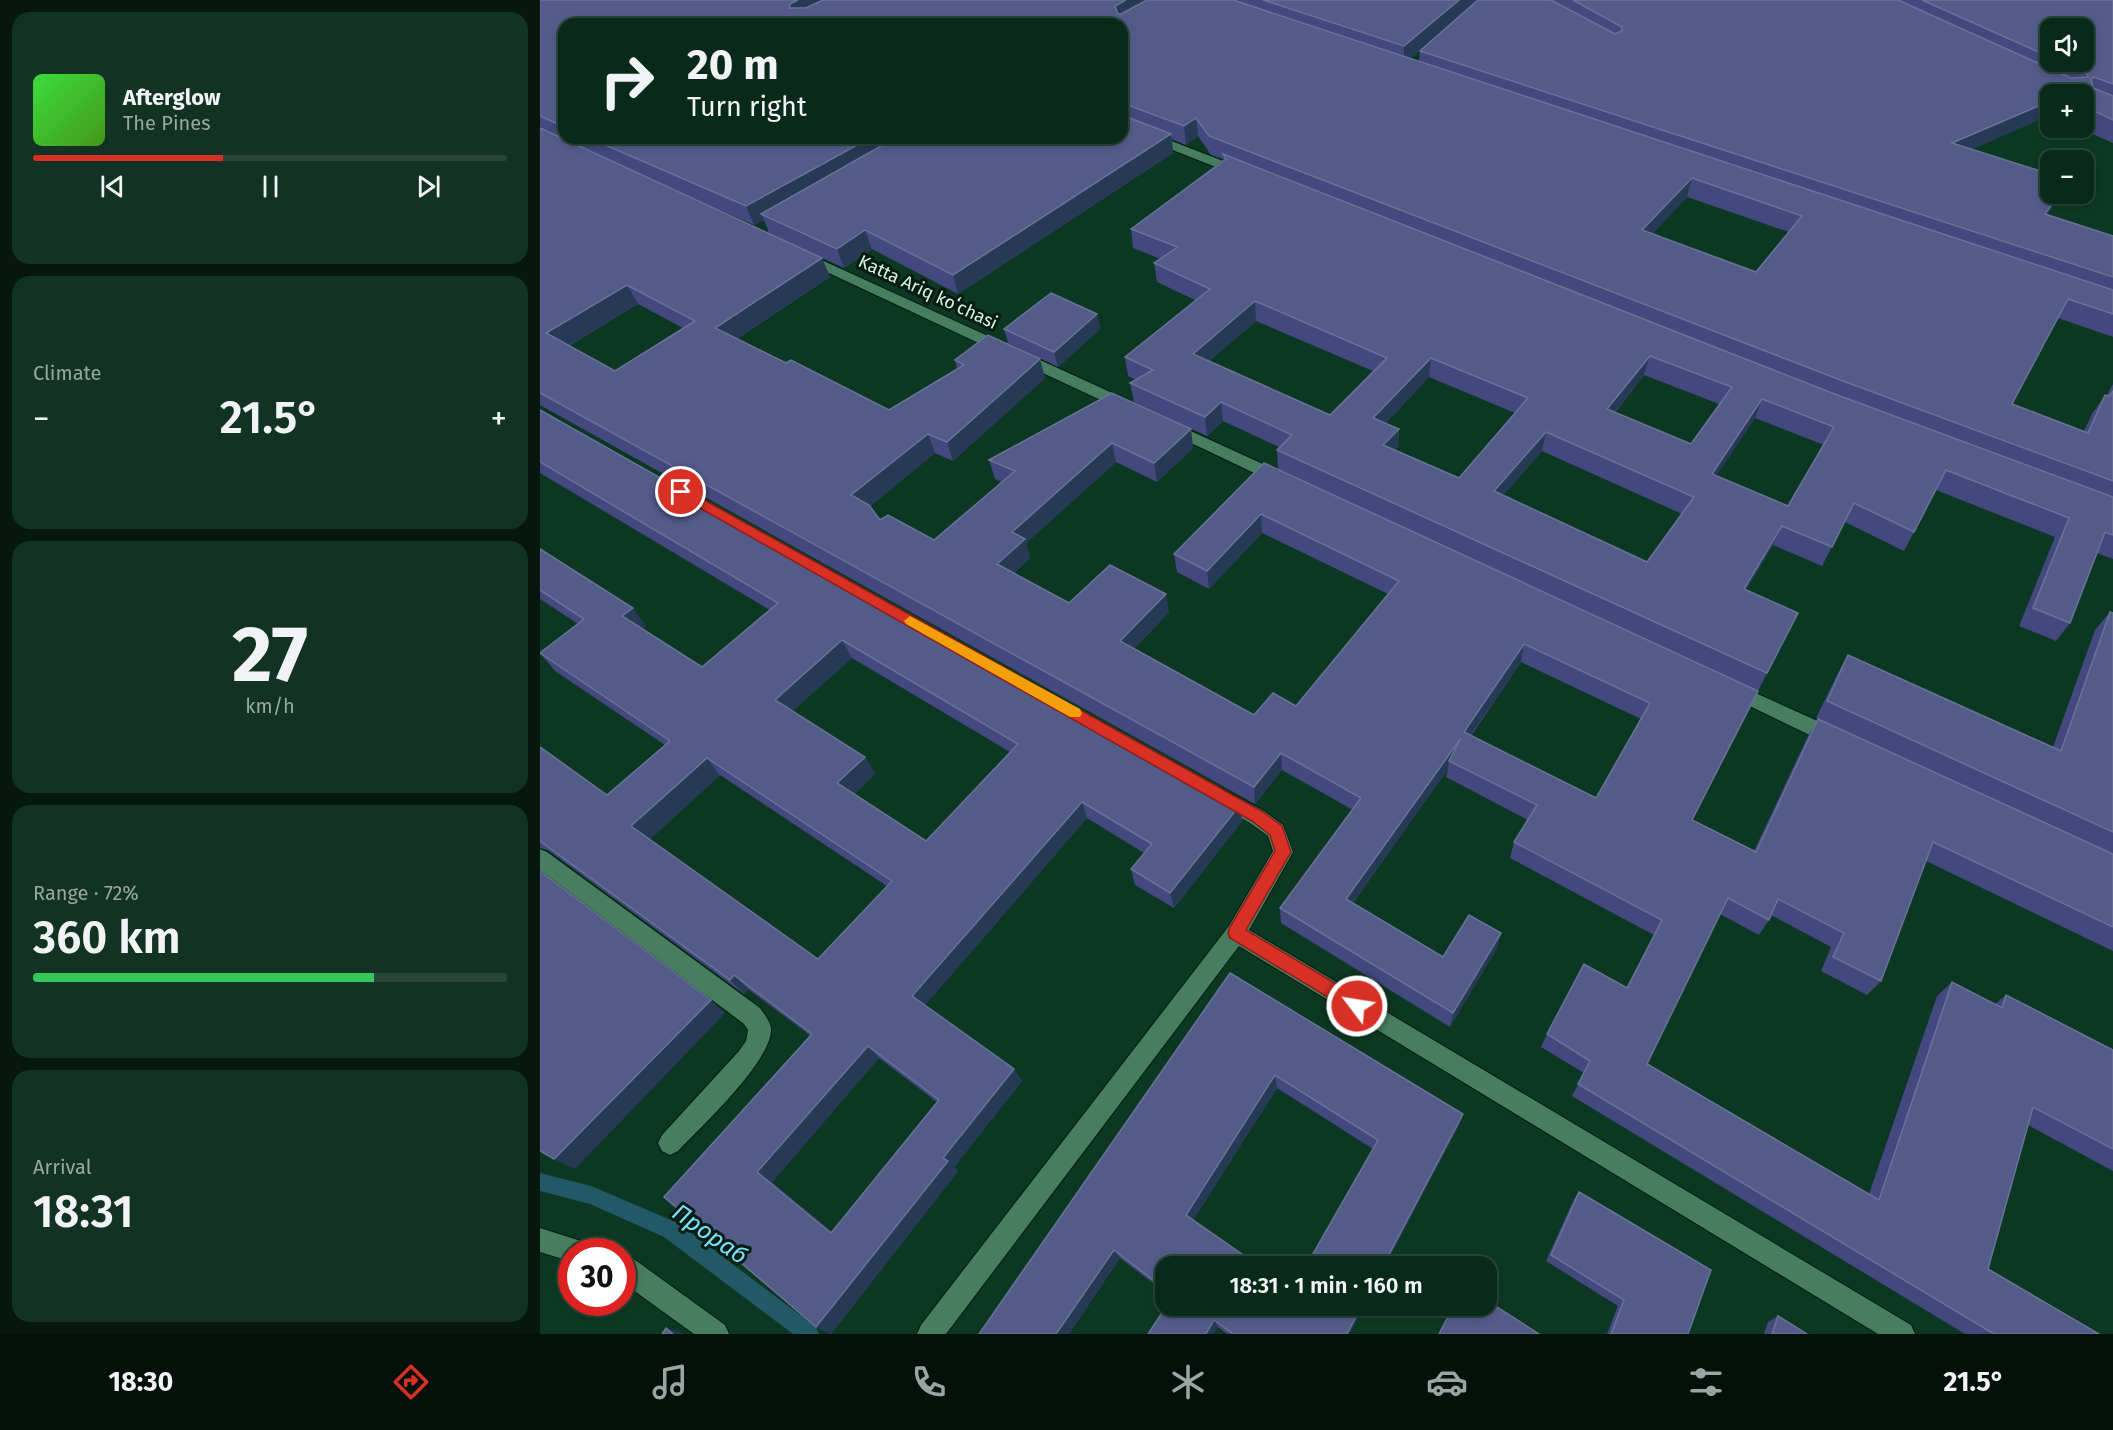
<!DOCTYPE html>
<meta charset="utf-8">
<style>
body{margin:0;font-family:"Fira Sans",sans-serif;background:#123223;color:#f1f3f6;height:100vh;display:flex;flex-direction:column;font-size:22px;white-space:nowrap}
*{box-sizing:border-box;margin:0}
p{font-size:20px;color:#99a7a2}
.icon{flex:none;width:33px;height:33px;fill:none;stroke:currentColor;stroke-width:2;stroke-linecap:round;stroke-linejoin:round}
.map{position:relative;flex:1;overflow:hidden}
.sheet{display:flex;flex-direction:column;gap:12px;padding:12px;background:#05170e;width:540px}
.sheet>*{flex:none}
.top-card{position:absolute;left:18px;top:18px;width:570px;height:126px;border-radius:18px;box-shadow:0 3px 9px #0003,0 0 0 2px #294639;background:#092a1a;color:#f1f3f6;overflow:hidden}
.buttons{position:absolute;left:1500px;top:18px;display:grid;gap:12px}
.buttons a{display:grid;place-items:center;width:54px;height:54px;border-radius:12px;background:#092a1a;box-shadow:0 3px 9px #0003,0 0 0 2px #294639;font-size:30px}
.speed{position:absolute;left:18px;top:1238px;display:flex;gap:12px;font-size:30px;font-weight:700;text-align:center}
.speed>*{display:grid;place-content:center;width:78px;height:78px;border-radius:50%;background:#092a1a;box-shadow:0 3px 9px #0003,0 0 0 2px #294639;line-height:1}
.speed .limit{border:9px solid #d22;background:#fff;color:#111}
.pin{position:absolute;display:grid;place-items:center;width:51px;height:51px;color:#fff;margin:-26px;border:3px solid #fff;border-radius:50%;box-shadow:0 2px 6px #0007}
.me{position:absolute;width:66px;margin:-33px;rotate:301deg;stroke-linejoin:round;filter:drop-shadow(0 0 4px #0008)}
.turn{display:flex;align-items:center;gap:21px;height:126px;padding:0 30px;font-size:27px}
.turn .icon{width:78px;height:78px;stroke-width:2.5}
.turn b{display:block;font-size:42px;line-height:51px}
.big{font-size:45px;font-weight:600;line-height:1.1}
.sheet .widget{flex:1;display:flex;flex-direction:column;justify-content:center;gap:9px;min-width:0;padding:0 21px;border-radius:18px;background:#123223}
.sheet .dial{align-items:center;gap:0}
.dial b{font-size:78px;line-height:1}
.song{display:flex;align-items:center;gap:18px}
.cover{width:72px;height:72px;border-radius:9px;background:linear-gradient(135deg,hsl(120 70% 55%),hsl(100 70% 35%))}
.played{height:6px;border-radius:3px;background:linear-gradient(90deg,#d93025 40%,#294639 40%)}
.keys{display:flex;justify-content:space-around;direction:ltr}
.heat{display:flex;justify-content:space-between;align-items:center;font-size:33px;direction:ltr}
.charge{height:9px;border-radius:4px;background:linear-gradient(90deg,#34c759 72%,#294639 0)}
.trip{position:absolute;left:615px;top:1256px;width:342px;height:60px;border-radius:18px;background:#092a1a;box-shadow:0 3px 9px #0003,0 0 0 2px #294639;font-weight:600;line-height:60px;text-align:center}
.menu{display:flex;height:96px;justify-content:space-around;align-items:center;background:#04110a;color:#99a7a2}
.menu .icon{width:42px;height:42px}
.menu .active{color:#d93025}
.menu b{font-size:27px;color:#f1f3f6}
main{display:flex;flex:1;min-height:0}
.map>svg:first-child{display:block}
</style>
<main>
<section class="sheet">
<div class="widget">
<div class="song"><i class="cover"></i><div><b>Afterglow</b><p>The Pines</p></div></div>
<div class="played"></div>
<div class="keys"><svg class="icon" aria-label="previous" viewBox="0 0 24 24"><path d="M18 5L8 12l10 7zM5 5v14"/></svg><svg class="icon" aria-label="pause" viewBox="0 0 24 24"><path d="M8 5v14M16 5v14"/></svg><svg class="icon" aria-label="next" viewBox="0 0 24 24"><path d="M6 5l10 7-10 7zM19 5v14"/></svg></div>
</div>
<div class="widget"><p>Climate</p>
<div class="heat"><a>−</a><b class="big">21.5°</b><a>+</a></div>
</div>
<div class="widget dial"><b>27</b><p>km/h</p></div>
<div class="widget"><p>Range · 72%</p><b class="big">360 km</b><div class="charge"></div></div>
<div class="widget"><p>Arrival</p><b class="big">18:31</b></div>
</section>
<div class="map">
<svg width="1573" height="1334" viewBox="0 0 1573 1334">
<rect width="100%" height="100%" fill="#0c3823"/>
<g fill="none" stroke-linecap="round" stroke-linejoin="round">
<path fill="#235866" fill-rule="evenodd" d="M0 1173 51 1186 138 1223 276 1327 279 1334H253L124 1237 50 1204 0 1191Z"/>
<g stroke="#011d0f" stroke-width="2">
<g id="minor">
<path d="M582 122 704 169 706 172 700 176 696 175 582 130Z"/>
<path d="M264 252 592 402 594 406 592 410H582L259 259 257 256Z"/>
<path d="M631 422 747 475 749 479 747 483H735L626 431 623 427Z"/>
<path d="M1193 683 1300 731 1302 737 1300 743 1293 745 1286 743 1187 695 1184 690 1187 685Z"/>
<path d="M678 787 724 811 743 825 753 852 709 930 1371 1325 1375 1334H1338L699 946 406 1334H377L381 1325 689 926 733 851 728 836 710 823 671 801 668 795 671 789Z"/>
<path d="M0 849 7 852 220 1008C224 1014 231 1022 231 1029 232 1061 161 1127 138 1151L130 1155 122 1151 118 1143 122 1135 199 1051 206 1041 208 1030 204 1024 0 870Z"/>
<path d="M0 1228 44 1242 47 1251H32V1262L0 1252Z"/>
<path d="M82 1254 91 1257 185 1325 189 1334H154L82 1282Z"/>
</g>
</g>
<use href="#minor" fill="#487e60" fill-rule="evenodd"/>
</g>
<g fill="#43487f" fill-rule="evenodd">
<path d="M0 0H1573V143L1539 128H1544V94H1510V115L1432 149 1518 198 1507 215 1573 236V337L1518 318 1472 404 1544 431 1552 414 1565 395H1567L1573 384V559L1557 553 1530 623 1516 641 1479 626 1515 537 1396 490 1374 532 1364 551 1305 522 1282 566 1233 545 1206 590 1258 613 1218 691 738 469 737 450 739 447 683 421 667 436 594 402 590 383 596 380 588 376 585 357 655 300 617 282 614 263 621 259 593 248 591 229 683 160V159L671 155 658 136 646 145 632 139 633 153 418 294 332 249 304 268 229 233 224 220 214 225 150 197 282 258 290 277 197 339 246 363 349 410 417 369 415 360 505 378 413 461 395 453 330 506 340 520 394 540 462 482 455 479 449 460 651 429 653 448 617 482 576 462 486 543 490 558 474 573 529 603 629 612 594 649 714 715 756 706 848 594 722 533 669 589 637 572 634 554 724 463 1218 691 1152 820 1214 851 1268 736 1278 719 1329 743 1276 718 1298 673 1308 655 1513 747 1555 630 1570 612 1573 613V951L1386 861 1341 981 1327 995 1281 971 1291 947 1231 915 1229 920 1219 935 1180 914 1107 1064 1329 1194 1397 996 1412 982 1455 1004 1466 995 1573 1050V1171L1488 1125 1448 1269 1559 1334H1425L1032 1096 1044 1073 1001 1047 1007 1034 1087 987 1114 935 970 858 974 842 988 820 906 777 908 769 813 903 903 957 961 933 957 948 910 1027 741 923 740 908 813 810 742 770 715 804 0 405ZM24 24H582V138H24ZM1510 28 1544 62H1510ZM898 35 880 51 879 61 870 59ZM1147 197 1249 232 1216 272 1112 234ZM98 304 143 328 75 371 29 346ZM716 321 833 371 790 415 669 361ZM1104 375 1179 404 1151 444 1075 413ZM889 377 975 413 919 478 855 450 858 448 859 429 846 423ZM1215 418 1284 445 1248 506 1176 476ZM1002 451 1142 514 1107 562 963 495ZM981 662 1101 719 1056 798 931 736Z"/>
<path d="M557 314 560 329 518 367 468 343 464 329Z"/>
<path d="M0 410 700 805 702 821 634 908 595 885 591 869 604 853 547 818 385 1005 474 1069 482 1081 414 1167 418 1171 291 1334 276 1327 124 1197 271 1036 208 989 204 994 8 850 0 848V747L67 795 125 745 15 671 0 653 38 624 0 599V549L106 626 102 629 162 667 230 610 0 473ZM312 658 470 752 386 841 314 794 335 774 325 757 252 711ZM180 775 347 886 278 959 110 839ZM339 1058 397 1102 292 1232 232 1182Z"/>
<path d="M690 973 919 1126 833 1149 737 1088 653 1220 626 1266V1293L580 1258 529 1334H439Z"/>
<path d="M1039 1192 1148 1334H1067L1078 1306 1006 1261 1034 1199Z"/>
<path d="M627 1305H825L809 1334H687L678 1327Z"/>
<path d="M1238 1316 1267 1334H1224L1228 1322Z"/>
</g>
<g fill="#263a55">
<path d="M258 0H301L256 22 249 8 250 4Z"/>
<path d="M586 0H619L578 24 575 6Z"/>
<path d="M919 0H939L864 64V46Z"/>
<path d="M1510 101V115L1403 162 1412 143Z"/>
<path d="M656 118 658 136 646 145 644 126Z"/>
<path d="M631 134 633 153 418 294 413 275Z"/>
<path d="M330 138H369L221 214 224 220 214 225 206 206Z"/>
<path d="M1152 178 1147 197 1098 249 1102 230Z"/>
<path d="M1519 194H1521L1518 198 1495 233 1505 214Z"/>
<path d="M325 230 332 249 304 268 297 249Z"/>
<path d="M282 258 290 277 185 347 175 328Z"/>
<path d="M87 285 98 304 18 352 6 333Z"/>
<path d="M715 301 716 321 655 373 653 354Z"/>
<path d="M557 314 560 329 518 367 514 352Z"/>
<path d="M1110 356 1104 375 1062 429 1067 409Z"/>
<path d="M891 358 889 377 833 437V418Z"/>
<path d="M500 359 505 378 413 461 407 442Z"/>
<path d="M1222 399 1215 418 1165 493 1172 474Z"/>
<path d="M681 402 683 421 667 436 665 417Z"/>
<path d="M651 429 653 448 617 482 614 463Z"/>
<path d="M859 429 858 448 843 464V445Z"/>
<path d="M1006 432 1002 451 951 510 954 491Z"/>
<path d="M388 434 395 453 320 514 311 495Z"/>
<path d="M572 443 576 462 486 543 490 558 463 583 457 564 472 532Z"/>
<path d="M721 514 722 533 669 589 667 571Z"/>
<path d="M1242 526 1233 545 1196 607 1204 589Z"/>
<path d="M626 594 629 612 584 659 580 641Z"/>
<path d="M93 608 106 626 95 634 82 616Z"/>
<path d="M302 640 312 658 246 717 235 700Z"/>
<path d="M984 644 981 662 921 749 924 732Z"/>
<path d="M921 738 909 761 908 769 805 914 806 899Z"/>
<path d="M741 753 742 770 715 804 714 787Z"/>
<path d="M325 757 335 774 308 800 297 783Z"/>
<path d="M167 758 180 775 107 842 91 826Z"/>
<path d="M542 802 547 818 382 1009 372 996Z"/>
<path d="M700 805 702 821 634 908 630 893Z"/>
<path d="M961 933 957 948 910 1027 913 1013Z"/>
<path d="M194 975 208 989 204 994 190 980Z"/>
<path d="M171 1000 185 1013 35 1169 14 1159Z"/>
<path d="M328 1046 339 1058 232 1182 304 1242 291 1233 217 1172Z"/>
<path d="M474 1069 482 1081 414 1167 418 1171 291 1334 276 1327 403 1158Z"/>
<path d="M735 1075 737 1088 650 1225 646 1215Z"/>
<path d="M923 1114 919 1126 845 1266H843Z"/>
<path d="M574 1250 580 1258 529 1334H516Z"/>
<path d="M822 1305H825L809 1334H807Z"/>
<path d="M674 1320 678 1327 674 1334H666Z"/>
<path d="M126 1328 144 1334H133Z"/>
</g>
<g fill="#535b89" stroke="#687397" stroke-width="1.5" fill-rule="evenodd">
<path d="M0 0H258L250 4 249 8H266L283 0H586L575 6 578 14H581L607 0H693L1573 290V314L1528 299 1472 404 1548 433 1565 395 1570 396 1573 391V481L1303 381 669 136 656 118 644 126 582 103V24H24V127L0 116ZM1152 178 1262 216 1216 272 1102 230Z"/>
<path d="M723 0H919L864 46Z"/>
<path d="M938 0H1011L1075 34 1082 31V27L1033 0H1358L1531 78 1548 77 1547 74 1520 62H1544V28H1510V57L1382 0H1573V84L1554 77 1551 79 1553 88 1573 96V120L1544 106V94H1510V101L1412 143 1510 174V194H1519L1505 214 1573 236V277L880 51Z"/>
<path d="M582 115 631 134 413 275 325 230 297 249 221 214 355 138H582Z"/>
<path d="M0 128 282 258 175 328 246 363 251 360 349 410 424 365 415 360 448 335 500 359 407 442 388 434 311 495 329 505 340 520 348 515 394 540 475 471 449 460 572 393 651 429 614 463 572 443 472 532 485 539 457 564 529 603 570 565 626 594 580 641 714 715 733 693 756 706 859 581 721 514 667 571 634 554 724 463 1218 691 1152 820 1216 852 1278 719 1573 854V927L1393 842 1341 981 1293 957 1304 933 1238 899 1229 920 1188 898 1107 1064 1339 1200 1412 982 1462 1008 1466 995 1573 1050V1149L1493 1107 1448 1269 1559 1334H1454L1038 1084 1050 1061 1007 1034 1044 964 1087 988 1122 920 974 842 997 805 909 761 921 738 806 899 903 957 929 915 961 933 913 1013 740 908 821 798 741 753 714 787 0 393ZM87 285 155 321 75 371 6 333ZM984 644 1110 703 1056 798 924 732Z"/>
<path d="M49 138H330L206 206Z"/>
<path d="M683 154 1292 393 1573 497V535L1565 532 1530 623 1493 608 1529 518 1406 470 1374 532 1314 503 1292 547 1242 526 1204 589 1258 613 1227 673 737 450 752 435 681 402 665 417 590 383 613 370 585 357 670 289 614 263 638 247 591 229 686 159ZM715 301 847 358 790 415 653 354ZM1110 356 1192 387 1151 444 1067 409ZM891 358 988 398 919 478 843 445 859 429 833 418ZM1222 399 1294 427 1248 506 1172 474ZM1006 432 1154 497 1107 562 954 491Z"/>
<path d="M511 293 557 314 514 352 464 329Z"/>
<path d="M0 410 700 805 630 893 591 869 612 844 542 802 372 996 474 1069 403 1158 408 1161 276 1327 124 1197 272 1034 194 975 190 980 0 841V747L67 795 130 741 0 653 44 619 0 590V549L93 608 82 616 162 667 238 603 0 462ZM302 640 478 744 386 841 297 783 325 757 235 700ZM167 758 352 881 278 959 91 826ZM328 1046 399 1100 291 1233 217 1172Z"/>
<path d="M1570 612 1573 613V832L1287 701 1308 655 1521 751Z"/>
<path d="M0 871 171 1000 14 1159 0 1151Z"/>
<path d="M690 973 923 1114 843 1266H766L838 1140 735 1075 646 1215 719 1266H626V1290L574 1250 516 1334H439Z"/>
<path d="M1039 1192 1171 1270 1148 1334H1071L1084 1300 1011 1255Z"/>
<path d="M946 1300 999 1334H899L914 1305H946Z"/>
<path d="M627 1305H822L807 1334H693L674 1320 666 1334H608Z"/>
<path d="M1238 1316 1267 1334H1232Z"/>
<path d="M126 1328 133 1334H122Z"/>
</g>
<path fill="#d93025" stroke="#8d1f18" stroke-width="1.5" d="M141 487 723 812 742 826 751 852 706 930 823 1000 825 1006 823 1011 817 1014 811 1011 690 938 688 933 690 927 735 851 730 835 712 821 137 495V489Z"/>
<path fill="#f59e0b" d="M370 616 540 709 542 713 540 717H530L366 624 364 621Z"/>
<g text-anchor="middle" stroke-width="6" stroke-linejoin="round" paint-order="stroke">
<g font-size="18" fill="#d8f5e3" stroke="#051c10">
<text transform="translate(388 292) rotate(25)" y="6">Katta Ariq koʻchasi</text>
</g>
<g font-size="24" font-style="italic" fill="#79e0fd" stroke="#051c10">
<text transform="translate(170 1234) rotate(35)" y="8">Прораб</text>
</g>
</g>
</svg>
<div class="buttons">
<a><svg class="icon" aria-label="sound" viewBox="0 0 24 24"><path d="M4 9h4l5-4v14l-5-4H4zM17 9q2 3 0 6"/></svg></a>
<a>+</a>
<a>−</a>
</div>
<div class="speed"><div class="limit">30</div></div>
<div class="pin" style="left:141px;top:492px;background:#d93025"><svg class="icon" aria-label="arrive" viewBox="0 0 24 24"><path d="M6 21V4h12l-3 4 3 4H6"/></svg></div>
<svg class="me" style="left:817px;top:1006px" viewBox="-20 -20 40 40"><circle r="17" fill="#d93025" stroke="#fff" stroke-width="3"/><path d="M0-11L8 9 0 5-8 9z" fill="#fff"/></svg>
<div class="trip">18:31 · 1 min · 160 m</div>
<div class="top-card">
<div class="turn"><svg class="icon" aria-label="right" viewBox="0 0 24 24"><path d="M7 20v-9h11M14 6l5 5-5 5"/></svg><div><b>20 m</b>Turn right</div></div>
</div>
</div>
</main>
<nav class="menu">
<b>18:30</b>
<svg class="icon active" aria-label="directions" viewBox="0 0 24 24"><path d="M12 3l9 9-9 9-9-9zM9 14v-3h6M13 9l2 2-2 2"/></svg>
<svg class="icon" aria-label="music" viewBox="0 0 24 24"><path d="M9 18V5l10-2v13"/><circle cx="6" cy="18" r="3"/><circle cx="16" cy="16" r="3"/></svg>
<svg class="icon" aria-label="phone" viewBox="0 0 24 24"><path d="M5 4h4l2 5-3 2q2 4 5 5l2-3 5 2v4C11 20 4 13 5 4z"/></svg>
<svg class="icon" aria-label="climate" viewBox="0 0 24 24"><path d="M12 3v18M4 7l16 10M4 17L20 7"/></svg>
<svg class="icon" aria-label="car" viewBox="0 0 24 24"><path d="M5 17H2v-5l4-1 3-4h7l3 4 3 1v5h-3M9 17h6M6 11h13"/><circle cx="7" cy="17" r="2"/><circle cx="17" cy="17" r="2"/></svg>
<svg class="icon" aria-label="filters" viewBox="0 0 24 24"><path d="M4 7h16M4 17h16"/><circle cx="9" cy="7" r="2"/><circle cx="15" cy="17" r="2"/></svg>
<b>21.5°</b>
</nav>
